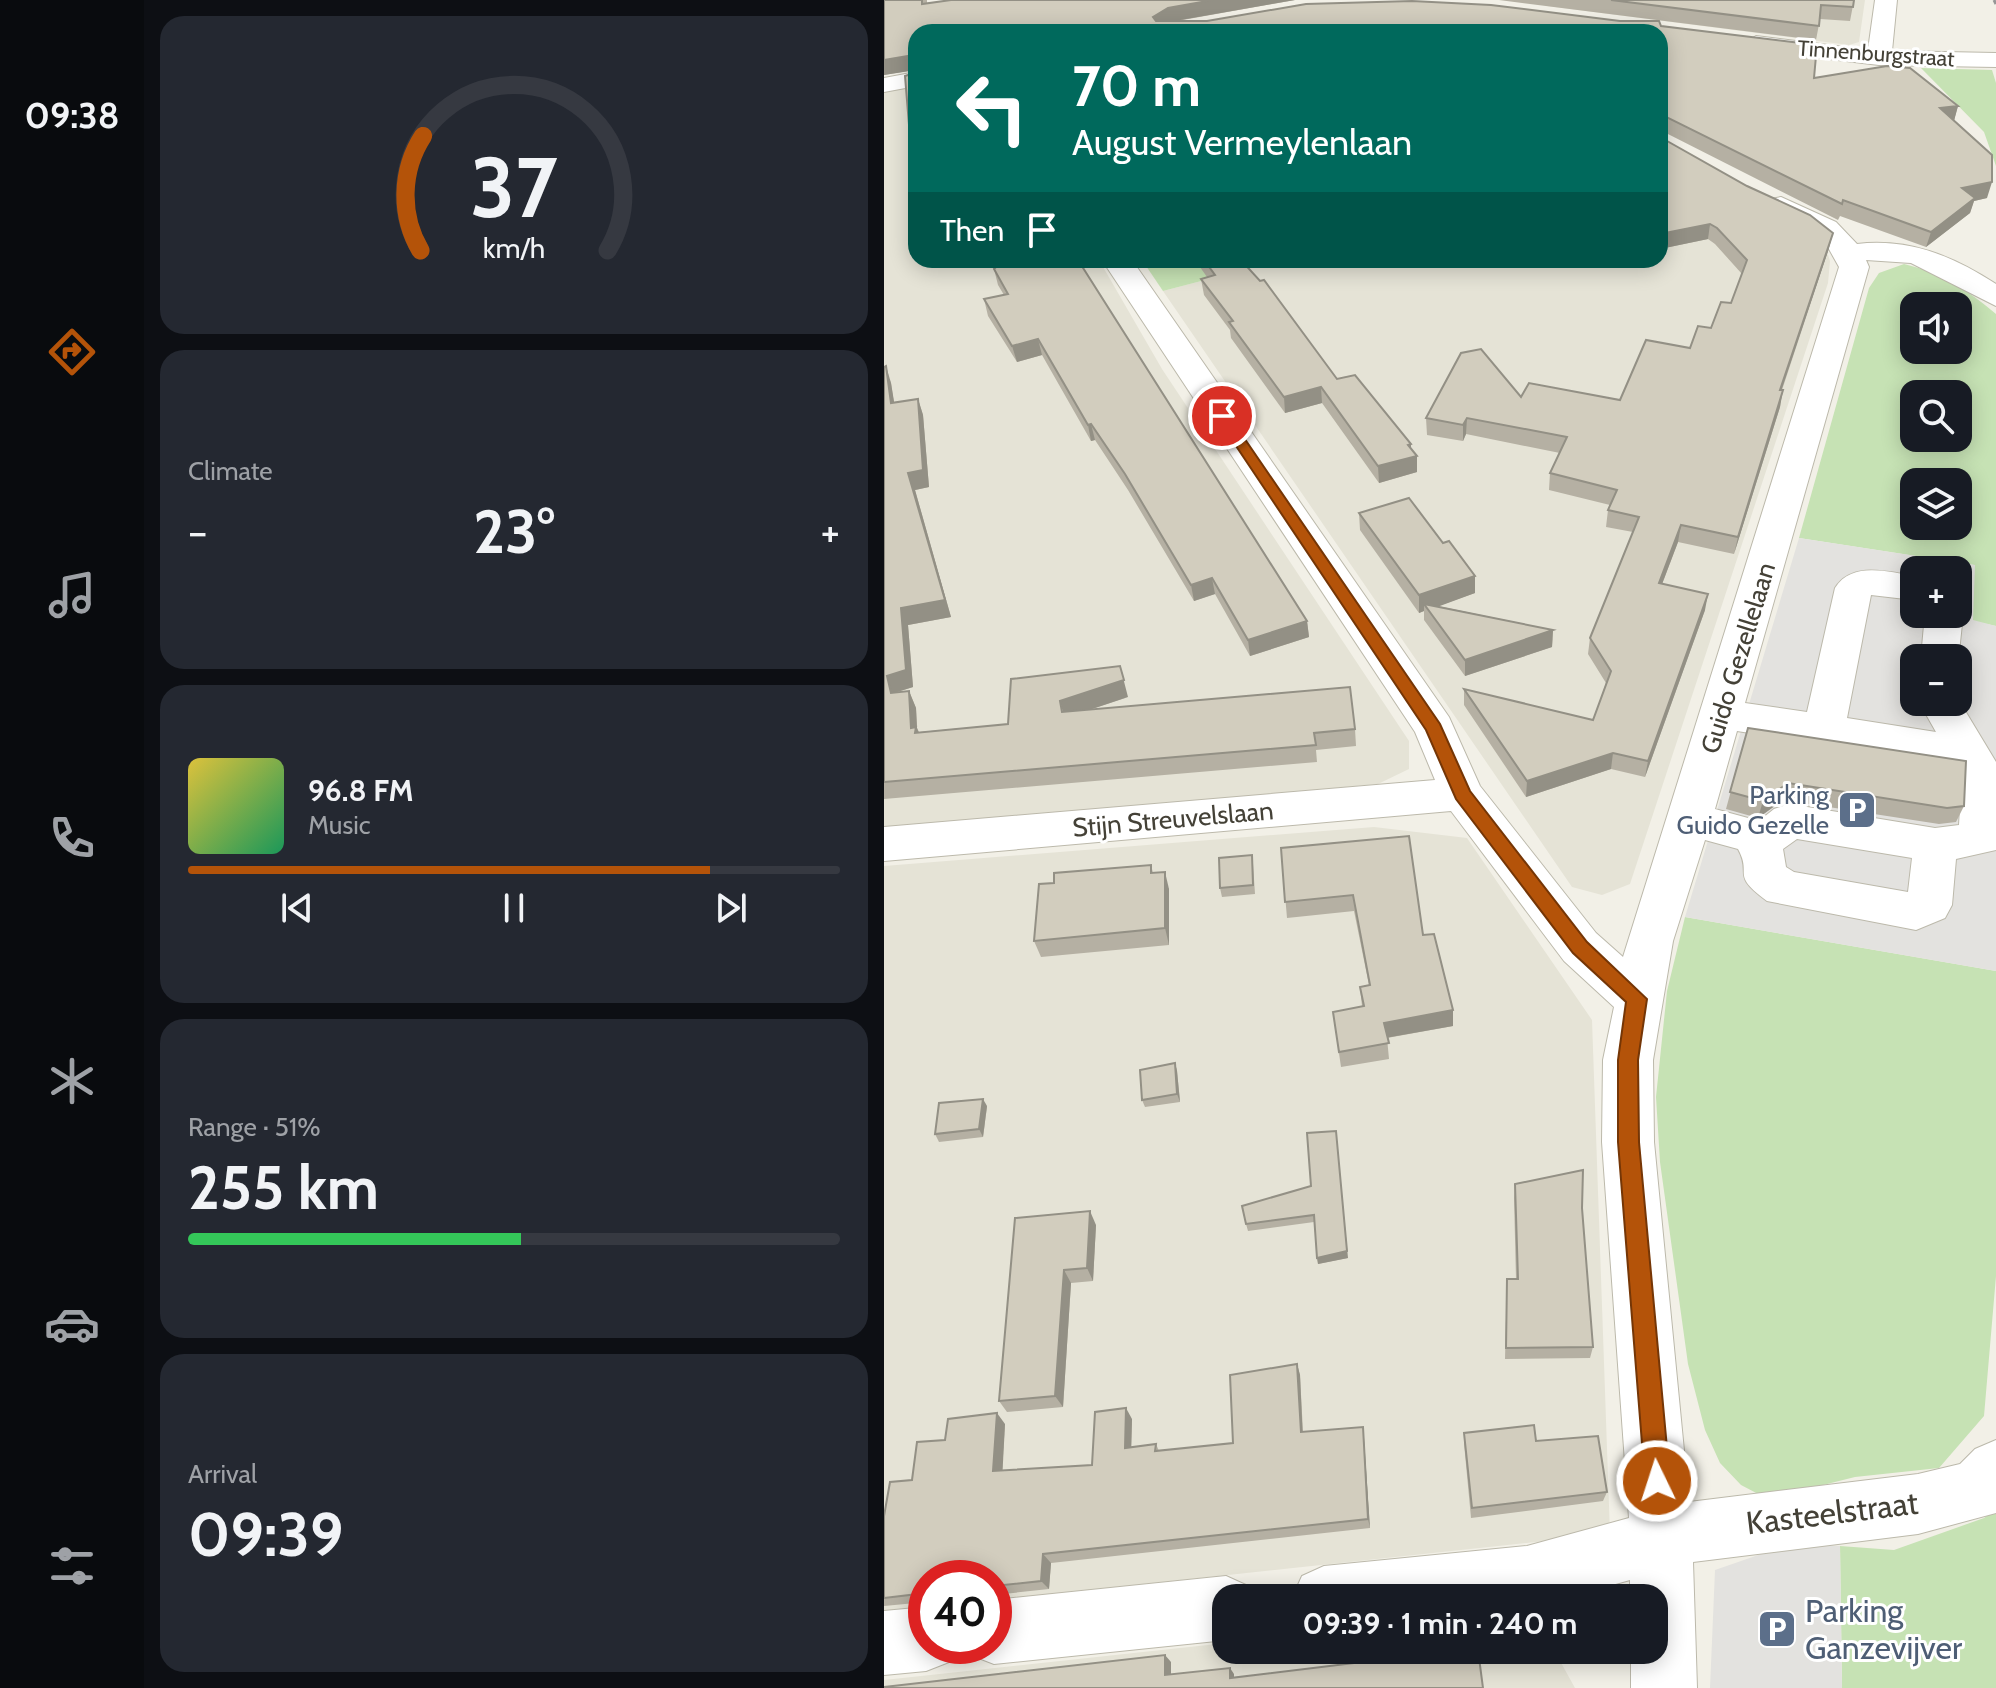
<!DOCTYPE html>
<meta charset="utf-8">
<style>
body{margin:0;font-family:Cabin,sans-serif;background:#242831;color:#f1f3f6;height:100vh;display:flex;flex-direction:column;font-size:30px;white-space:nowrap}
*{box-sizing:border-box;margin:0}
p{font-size:26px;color:#9ea1a6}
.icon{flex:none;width:44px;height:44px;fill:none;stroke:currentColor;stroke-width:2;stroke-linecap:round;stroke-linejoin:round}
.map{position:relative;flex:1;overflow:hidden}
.side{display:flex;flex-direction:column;gap:16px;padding:16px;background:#0d0f14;width:740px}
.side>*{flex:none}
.top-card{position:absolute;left:24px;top:24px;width:760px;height:244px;border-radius:24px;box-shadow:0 4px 20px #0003;background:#00695c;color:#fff;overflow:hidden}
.fabs{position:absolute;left:1016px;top:292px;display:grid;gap:16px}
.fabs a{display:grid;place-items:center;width:72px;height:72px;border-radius:16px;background:#171b24;box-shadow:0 4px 20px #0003;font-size:40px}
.speed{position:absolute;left:24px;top:1560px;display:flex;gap:16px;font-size:40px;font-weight:700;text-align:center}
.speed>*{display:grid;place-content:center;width:104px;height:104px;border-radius:50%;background:#171b24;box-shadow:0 4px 20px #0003;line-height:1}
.speed .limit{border:12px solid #d22;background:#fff;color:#111}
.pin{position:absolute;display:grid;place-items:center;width:68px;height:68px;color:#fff;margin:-34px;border:4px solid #fff;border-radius:50%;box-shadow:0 2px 8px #0007}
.me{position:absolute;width:88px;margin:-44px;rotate:356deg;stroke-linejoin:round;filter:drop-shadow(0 0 6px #0008)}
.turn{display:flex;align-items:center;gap:28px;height:168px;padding:0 32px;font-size:36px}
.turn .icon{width:104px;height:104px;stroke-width:2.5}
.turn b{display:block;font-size:56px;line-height:68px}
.then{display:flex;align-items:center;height:76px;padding:0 32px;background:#0003;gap:16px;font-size:30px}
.big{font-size:60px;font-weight:700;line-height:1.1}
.side .card{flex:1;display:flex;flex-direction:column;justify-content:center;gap:12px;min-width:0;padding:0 28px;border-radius:24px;background:#242831}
.side .dial{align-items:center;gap:0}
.dial svg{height:208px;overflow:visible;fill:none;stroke:#363941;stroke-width:7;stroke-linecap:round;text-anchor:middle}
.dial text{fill:#f1f3f6;stroke:none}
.song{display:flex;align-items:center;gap:24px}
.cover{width:96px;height:96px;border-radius:12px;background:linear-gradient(135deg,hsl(50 70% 55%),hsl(150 70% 35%))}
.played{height:8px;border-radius:4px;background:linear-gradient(90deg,#b45309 80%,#363941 80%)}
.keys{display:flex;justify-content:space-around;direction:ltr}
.heat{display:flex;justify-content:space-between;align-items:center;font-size:44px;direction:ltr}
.charge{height:12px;border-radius:6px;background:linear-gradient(90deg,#34c759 51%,#363941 0)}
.trip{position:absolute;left:328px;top:1584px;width:456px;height:80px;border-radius:24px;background:#171b24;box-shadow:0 4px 20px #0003;font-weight:700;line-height:80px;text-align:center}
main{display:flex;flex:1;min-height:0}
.tabs{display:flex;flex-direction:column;width:144px;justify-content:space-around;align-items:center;background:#090b0e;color:#9ea1a6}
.tabs .icon{width:56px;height:56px}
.tabs .current{color:#b45309}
.tabs b{font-size:36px;color:#f1f3f6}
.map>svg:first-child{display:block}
</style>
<main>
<nav class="tabs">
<b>09:38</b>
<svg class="icon current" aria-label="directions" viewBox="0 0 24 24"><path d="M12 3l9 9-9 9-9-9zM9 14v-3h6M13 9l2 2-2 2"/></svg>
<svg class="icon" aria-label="music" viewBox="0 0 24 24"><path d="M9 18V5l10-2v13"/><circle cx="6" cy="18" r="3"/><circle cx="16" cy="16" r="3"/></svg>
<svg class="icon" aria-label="phone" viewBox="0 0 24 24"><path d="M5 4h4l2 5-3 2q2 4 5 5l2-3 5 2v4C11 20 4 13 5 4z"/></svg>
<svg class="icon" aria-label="climate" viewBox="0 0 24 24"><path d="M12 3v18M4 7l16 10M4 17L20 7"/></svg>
<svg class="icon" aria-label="car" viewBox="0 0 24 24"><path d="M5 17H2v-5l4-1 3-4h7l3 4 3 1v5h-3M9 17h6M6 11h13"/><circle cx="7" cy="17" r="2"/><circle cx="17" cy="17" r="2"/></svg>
<svg class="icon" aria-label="filters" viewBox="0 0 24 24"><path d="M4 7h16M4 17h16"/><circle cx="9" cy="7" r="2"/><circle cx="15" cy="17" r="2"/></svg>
</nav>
<section class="side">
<div class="card dial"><svg viewBox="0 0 100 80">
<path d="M14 69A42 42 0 1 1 86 69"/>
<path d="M14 69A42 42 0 0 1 15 25" stroke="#b45309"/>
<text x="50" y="56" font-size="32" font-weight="700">37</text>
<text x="50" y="72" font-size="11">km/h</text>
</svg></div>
<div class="card"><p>Climate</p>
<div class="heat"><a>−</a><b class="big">23°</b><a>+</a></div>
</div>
<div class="card">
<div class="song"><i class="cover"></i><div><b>96.8 FM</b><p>Music</p></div></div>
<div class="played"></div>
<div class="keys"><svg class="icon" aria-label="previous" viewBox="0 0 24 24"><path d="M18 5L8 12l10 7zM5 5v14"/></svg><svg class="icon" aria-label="pause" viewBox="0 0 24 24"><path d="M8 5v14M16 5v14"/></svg><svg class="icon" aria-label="next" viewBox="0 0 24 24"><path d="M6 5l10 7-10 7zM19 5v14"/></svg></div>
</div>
<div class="card"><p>Range · 51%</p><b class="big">255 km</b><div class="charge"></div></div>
<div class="card"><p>Arrival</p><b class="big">09:39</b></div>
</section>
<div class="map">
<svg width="1112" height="1688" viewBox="0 0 1112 1688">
<rect width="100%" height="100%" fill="#f2f0e7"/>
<g fill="#e5e3d6">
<path d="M651 0H981L975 42 965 45 663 6Z"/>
<path d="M32 86V260H215L278 369 525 741V769L494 784 0 830V92Z"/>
<path d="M776 147 940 242 946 261 944 283 746 884 718 895 688 887 279 291 398 260H776Z"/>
<path d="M490 827 583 838 708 1020 726 1534 110 1600V1578H42V1607L0 1612V866Z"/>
<path d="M342 1643V1650H670L691 1688H0V1680Z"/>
</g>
<g fill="#c6e2b4" fill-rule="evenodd">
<path d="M1037 68 1108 70 1112 83V166L1100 132Z"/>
<path d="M258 260H398L279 291Z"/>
<path d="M1020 264C1055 272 1085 291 1112 314V626L1088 621 1090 565 915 538 985 288 995 273ZM1030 306H1074V350H1030ZM1030 394H1074V438H1030ZM1030 482H1074V526H1030Z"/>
<path d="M801 917 1112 971V1276L1100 1416 1055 1468 971 1477 911 1492 878 1496 857 1485 836 1463 821 1430 804 1364 776 1162 772 1097 783 991Z"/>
<path d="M1112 1509V1688H958L956 1546 1010 1550 1100 1518Z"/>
</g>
<g fill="#e3e2df" fill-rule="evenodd">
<path d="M915 538 1091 565 1089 620 1112 626V971L801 917ZM1030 570H1074V614H1030ZM1030 658H1074V702H1030Z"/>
<path d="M906 1544 956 1546 958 1688H826L831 1570Z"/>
</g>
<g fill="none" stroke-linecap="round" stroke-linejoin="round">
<g stroke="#bcb9ab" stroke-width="2">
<g id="minor">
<path d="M991 0H1013L1008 51 1112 53V67L995 65 872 50 860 43 872 36 984 50Z"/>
<path d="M32 72V86L0 92V78Z"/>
<path d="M897 197 952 222 973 244C1025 238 1069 256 1112 284V306L1027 263 982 260 985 267 861 703 923 712 951 588C968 561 1004 572 1030 576V600L987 595 963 718 1052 732 1035 702 1074 699 1112 762V850L1072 859 1068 905 1061 918 1032 930 883 901C845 873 869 876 854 849L821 840 789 941 769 1060 770 1142 805 1502 1034 1474 1076 1464 1091 1449 1112 1440V1513L1034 1534 809 1562 813 1688H747V1650H770V1598H746V1580L681 1598H408L418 1576 440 1566 643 1546 745 1518 718 1142 719 1060 730 1007 680 961 567 811 0 861V827L551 780 531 732 218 260H248L565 717 596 786 712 933 739 957 955 267 941 242 887 211 883 205 887 199ZM853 731 1071 765 1078 777 1075 825 1051 828 905 804 890 809 875 821 831 809ZM913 839 1028 858 1024 892 910 872 902 867 899 849Z"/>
<path d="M1074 606 1079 614 1074 662V658H1037L1041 614H1074Z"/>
<path d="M342 1576 364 1586 370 1598H342V1640L110 1664 87 1655 84 1646H110V1600Z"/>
<path d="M42 1607V1646H71L65 1662 42 1671 0 1675V1611Z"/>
</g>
</g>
<use href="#minor" fill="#fff" fill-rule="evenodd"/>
<path stroke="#969696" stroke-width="3" stroke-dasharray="6 6" stroke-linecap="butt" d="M1110 0 1112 4"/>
</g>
<g fill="#b5b0a3">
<path d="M0 0H43V3L67 0H411L293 21 777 26 930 78 1074 106 1070 120 1103 198 1090 201 1086 213 1042 247 956 216 954 220 776 130V137L945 248 898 390 896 407 850 554 794 542 778 584 821 610 761 777 727 769 642 797 580 705V689L709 720 722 683 704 654 706 638 749 532 722 527 724 510 726 505 665 490 666 473 676 453 582 434 579 441 543 435 542 418 637 397 736 400 806 348 827 328 847 303 858 274 831 244 824 239 776 249V32H32V155L26 137 30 70 0 75Z"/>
<path d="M615 0H970L966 21 936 19 932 40Z"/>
<path d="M107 260H194L423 621 425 637 366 656 331 594 310 601 244 490 211 440 207 441 158 355 133 362 104 316 100 299 120 295 114 285 110 269 111 268Z"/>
<path d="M311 260H357L453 379 527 448 533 456V472L495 483 438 403 401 413 347 338 346 330 320 295 317 279 323 277Z"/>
<path d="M0 367 7 383 10 403 34 399 39 415 45 487 31 490 67 617 24 625 29 687 13 692 25 691 32 708 33 728 35 732 124 724 244 697 208 709 471 729 472 746 432 750 433 762 0 799Z"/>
<path d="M475 513 591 593 554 606 669 630 668 647 581 676 540 620V611L535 613 476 530Z"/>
<path d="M864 728 1080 806 1072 822 1055 824 899 800 874 818 842 809Z"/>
<path d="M397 848 539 935 569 1010V1026L503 1038 505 1059 457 1067 449 1012 478 1006 476 987 485 985 470 911 403 918Z"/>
<path d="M369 864 371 894 338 897 336 888Z"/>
<path d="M267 865 269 873 285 889V945L157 957 150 941 170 883Z"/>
<path d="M291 1063 293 1071 296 1102 261 1107 258 1100Z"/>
<path d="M103 1106 99 1137 55 1142 51 1134Z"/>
<path d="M631 1184 698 1208 709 1347 706 1358 621 1359 623 1279H632L630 1198Z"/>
<path d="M427 1186 464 1258 434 1264 430 1222 364 1231 362 1224Z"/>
<path d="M131 1218 212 1225 209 1281 187 1283 179 1407 123 1412 115 1401Z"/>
<path d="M413 1364 416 1375 419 1432 479 1427 486 1528 167 1563 165 1589 110 1595V1578H42V1602L0 1606V1516L61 1440 121 1424 118 1471 208 1465 248 1419 247 1447 272 1444 275 1451 349 1443Z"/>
<path d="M580 1433 652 1441 723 1492 719 1501 587 1518 580 1443Z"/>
</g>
<g fill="#939085">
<path d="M329 0H411L285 22 271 31 269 17 284 8Z"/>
<path d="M30 55 32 70 0 75V60Z"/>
<path d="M1074 106 1070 121 1056 108Z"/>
<path d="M1108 182 1103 198 1090 201 1086 213 1042 247 1047 232 1078 188Z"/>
<path d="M826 224 824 239 776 249V234Z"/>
<path d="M949 233 945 248 892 406 896 390Z"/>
<path d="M154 339 158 355 133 362 128 346Z"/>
<path d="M2 366 7 383 13 420 7 403Z"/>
<path d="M437 387 438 403 401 413 400 397Z"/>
<path d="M899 390 896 407 850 554 854 537Z"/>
<path d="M34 399 39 415 45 487 31 490 67 617 24 625 29 687 10 693H7L3 676 17 608 24 473Z"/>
<path d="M583 418 582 434 579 441V425Z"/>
<path d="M207 424 211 440 207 441 204 425Z"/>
<path d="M527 444V457L533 456V472L495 483 494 466Z"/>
<path d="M797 525 794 542 772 600 775 583Z"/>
<path d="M591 576V593L545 610 540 604V611L535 613V595Z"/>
<path d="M328 578 331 594 310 601 307 585Z"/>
<path d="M824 594 821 610 761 777 764 761Z"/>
<path d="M423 621 425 637 366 656 364 640Z"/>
<path d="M669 630 668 647 581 676V660Z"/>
<path d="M236 666 244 697 181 718 183 728 176 701Z"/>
<path d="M25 691 32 708 33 728 39 744 27 728Z"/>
<path d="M729 753 727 769 642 797 643 781Z"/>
<path d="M904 783 899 800 874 818 879 801Z"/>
<path d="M281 872 285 889V945L281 928Z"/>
<path d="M569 1010V1026L501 1038 500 1023Z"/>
<path d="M291 1063 293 1071 296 1102 293 1094Z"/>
<path d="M99 1099 103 1106 99 1137 95 1129Z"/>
<path d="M452 1131 464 1258 434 1264 433 1258Z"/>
<path d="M206 1211 212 1225 209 1281 203 1268Z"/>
<path d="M180 1270 187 1283 179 1407 171 1396Z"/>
<path d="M413 1364 416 1375 419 1443 417 1432Z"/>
<path d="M242 1408 248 1419 247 1458 241 1448Z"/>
<path d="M113 1413 121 1424 118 1481 109 1471Z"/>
<path d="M479 1427 480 1438 486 1528 484 1519Z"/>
<path d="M159 1554 167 1563 165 1589 157 1581Z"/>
<path d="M281 1655 287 1662V1682L281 1675Z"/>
<path d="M346 1668 350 1674V1684L346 1678Z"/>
</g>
<g fill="#d2cdbe" stroke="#939085" stroke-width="2">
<path d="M0 0H38V4L67 0H329L284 8 269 17 272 21H323L422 4 528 1 607 5 736 21H775L777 26 933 45 930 78 1003 66 1026 68 1074 106 1056 108 1108 155V182L1078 188 1091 198 1047 232 959 200 958 204 776 114V32H32V145L26 137 21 76 30 73V55L0 60Z"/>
<path d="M727 0H970L969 7 937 5 935 26Z"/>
<path d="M776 129V137L863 186 926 215 949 233 896 390H899L854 537 797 525 775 583 824 594 764 761 729 753 643 781 580 689 709 720 727 671 706 638 755 517 724 510 733 490 666 473 683 437 583 418 579 425 542 418 577 353 597 349 637 397 645 383 736 400 762 340 806 348 814 326 827 328 837 302 847 303 863 260 833 228 826 224 776 234Z"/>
<path d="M111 260H194L423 621 364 640 328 578 307 585 241 474 207 424 204 425 154 339 128 346 100 299 124 294 110 269 114 265Z"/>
<path d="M320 260H357L376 281 380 280 453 379 471 375 527 444 524 445 533 456 494 466 437 387 400 397 345 322 349 321 317 279 331 275Z"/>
<path d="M2 366 7 403 34 399 39 470 24 473 61 600 17 608 22 670 3 676 7 693 25 691 27 728 32 727 31 733 124 724 127 679 236 666 240 680 176 701 178 712 466 687 471 729 430 733 432 745 0 782V367Z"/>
<path d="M525 498 559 543 565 541 591 576 535 595 475 513Z"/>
<path d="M540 604 669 630 581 660Z"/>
<path d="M864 728 1082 761 1080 806 1063 808 904 783 879 801 846 792Z"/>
<path d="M525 836 539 935 550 934 569 1010 500 1023 505 1043 455 1052 449 1012 480 1006 476 987 486 985 469 895 401 902 397 848Z"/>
<path d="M368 855 369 885 336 888 335 858Z"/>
<path d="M267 865V873L281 872V928L150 941 155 884 170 883V873Z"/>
<path d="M291 1063 293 1094 258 1100 256 1070Z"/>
<path d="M99 1099 95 1129 51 1134 55 1103Z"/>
<path d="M452 1131 463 1251 433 1258 430 1215 362 1224 358 1206 427 1186 423 1133Z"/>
<path d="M699 1170 698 1208 709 1347 622 1348 623 1279H634L631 1184Z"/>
<path d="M206 1211 203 1268 180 1270 171 1396 115 1401 131 1218Z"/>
<path d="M413 1364 417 1432 479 1427 484 1519 159 1554 157 1581 110 1586V1578H42V1593L0 1598V1516L6 1482 28 1480 33 1442 61 1440 64 1419 113 1413 109 1471 208 1465 211 1412 242 1408 241 1448 272 1444 271 1451 349 1443 346 1375Z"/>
<path d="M650 1425 652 1441 714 1436 723 1492 588 1508 580 1433Z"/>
<path d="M577 1650H594L599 1688H0V1687L281 1655V1675L346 1668V1678Z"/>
</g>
<path fill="#b45309" stroke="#753606" stroke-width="2" d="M334 413H343L556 724 586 791 703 942 763 999 754 1060 755 1142 786 1481 782 1490 773 1493 764 1490 761 1481 734 1142V1060L742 1002 689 953 572 799 542 730 332 416Z"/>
<defs>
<g id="parking-square" transform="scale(2)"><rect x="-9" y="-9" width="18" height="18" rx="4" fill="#5c6f8a" stroke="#fff"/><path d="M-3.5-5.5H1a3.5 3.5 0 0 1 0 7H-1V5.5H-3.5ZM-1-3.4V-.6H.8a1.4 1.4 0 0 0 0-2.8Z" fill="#fff"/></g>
</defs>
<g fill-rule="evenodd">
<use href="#parking-square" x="973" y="810"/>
<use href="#parking-square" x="893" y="1629"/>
</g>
<g text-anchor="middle" stroke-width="6" stroke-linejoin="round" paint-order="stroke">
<g font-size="22" fill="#444137" stroke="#fff">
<text transform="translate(992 53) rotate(4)" y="8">Tinnenburgstraat</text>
</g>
<g font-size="26" fill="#444137" stroke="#fff">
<text transform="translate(854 658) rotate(-73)" y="9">Guido Gezellelaan</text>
<text transform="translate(289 819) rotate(-5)" y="9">Stijn Streuvelslaan</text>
</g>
<g font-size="26" fill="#4e5e75" stroke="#fff" text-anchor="end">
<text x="945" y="804">Parking<tspan x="945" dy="30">Guido Gezelle</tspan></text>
</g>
<g font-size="32" fill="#444137" stroke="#fff">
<text transform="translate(948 1513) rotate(-7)" y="11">Kasteelstraat</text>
</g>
<g font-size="32" fill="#4e5e75" stroke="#fff" text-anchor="start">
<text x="921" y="1622">Parking<tspan x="921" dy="37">Ganzevijver</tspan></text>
</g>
</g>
</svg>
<div class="fabs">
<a><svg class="icon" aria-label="sound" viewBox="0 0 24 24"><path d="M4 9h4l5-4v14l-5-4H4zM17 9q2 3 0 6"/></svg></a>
<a><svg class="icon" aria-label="search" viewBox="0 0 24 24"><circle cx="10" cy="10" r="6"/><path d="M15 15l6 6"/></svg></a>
<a><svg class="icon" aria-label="layers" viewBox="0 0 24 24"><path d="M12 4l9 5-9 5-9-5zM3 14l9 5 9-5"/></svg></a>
<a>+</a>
<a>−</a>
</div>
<div class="speed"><div class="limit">40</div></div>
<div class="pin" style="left:338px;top:416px;background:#d93025"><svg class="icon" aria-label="arrive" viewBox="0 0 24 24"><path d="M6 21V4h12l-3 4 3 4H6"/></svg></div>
<svg class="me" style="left:773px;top:1481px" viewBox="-20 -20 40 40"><circle r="17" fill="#b45309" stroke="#fff" stroke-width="3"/><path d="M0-11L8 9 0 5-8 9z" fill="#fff"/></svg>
<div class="trip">09:39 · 1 min · 240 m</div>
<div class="top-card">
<div class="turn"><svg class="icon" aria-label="left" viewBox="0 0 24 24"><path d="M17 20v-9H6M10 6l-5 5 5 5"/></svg><div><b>70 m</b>August Vermeylenlaan</div></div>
<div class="then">Then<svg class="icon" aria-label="arrive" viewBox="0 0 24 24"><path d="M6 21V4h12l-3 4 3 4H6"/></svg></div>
</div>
</div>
</main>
